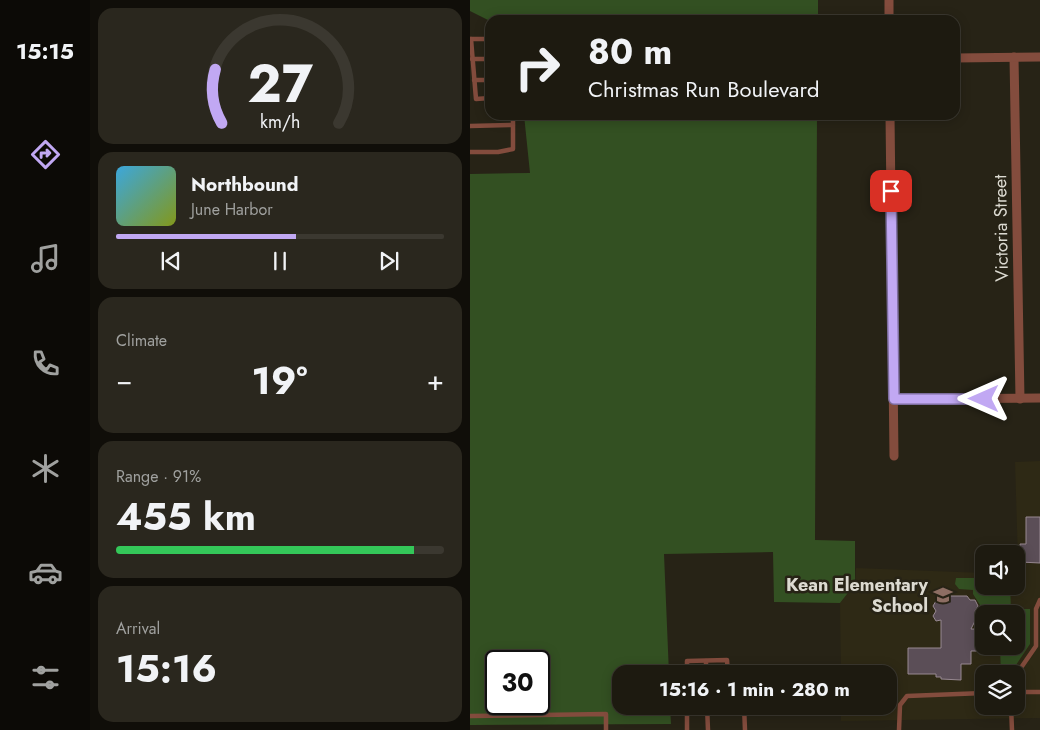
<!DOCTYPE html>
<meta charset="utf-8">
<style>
body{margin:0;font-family:Jost,sans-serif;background:#2a271e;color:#f1f3f6;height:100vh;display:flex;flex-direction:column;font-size:19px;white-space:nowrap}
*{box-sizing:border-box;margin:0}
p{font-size:16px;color:#a0a19f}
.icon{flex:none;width:28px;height:28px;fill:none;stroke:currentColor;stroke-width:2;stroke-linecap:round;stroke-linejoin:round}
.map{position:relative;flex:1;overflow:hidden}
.panel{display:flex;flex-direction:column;gap:8px;padding:8px;background:#100e09;width:380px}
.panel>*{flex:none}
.banner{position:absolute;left:15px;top:15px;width:475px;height:105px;border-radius:15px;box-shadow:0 2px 12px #0003,0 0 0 1px #3b3830;background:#1d1a10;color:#f1f3f6;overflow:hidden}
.controls{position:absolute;left:505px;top:545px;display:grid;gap:10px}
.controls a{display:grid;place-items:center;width:50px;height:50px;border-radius:10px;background:#1d1a10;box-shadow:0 2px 12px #0003,0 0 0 1px #3b3830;font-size:25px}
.speed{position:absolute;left:15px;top:650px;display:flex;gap:10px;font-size:25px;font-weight:700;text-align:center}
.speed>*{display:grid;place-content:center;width:65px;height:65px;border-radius:50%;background:#1d1a10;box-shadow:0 2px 12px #0003,0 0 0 1px #3b3830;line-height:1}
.speed .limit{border:2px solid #111;border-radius:8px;background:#fff;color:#111}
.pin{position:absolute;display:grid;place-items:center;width:42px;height:42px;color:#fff;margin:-21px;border-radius:10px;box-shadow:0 2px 8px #0006}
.me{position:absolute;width:55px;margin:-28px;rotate:270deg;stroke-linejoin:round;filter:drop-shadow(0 0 4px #0008)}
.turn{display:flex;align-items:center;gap:18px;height:105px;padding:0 20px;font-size:22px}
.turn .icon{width:65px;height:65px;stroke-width:2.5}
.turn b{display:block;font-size:35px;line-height:42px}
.big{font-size:38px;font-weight:700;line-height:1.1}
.panel .widget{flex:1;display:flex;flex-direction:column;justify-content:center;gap:8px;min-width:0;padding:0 18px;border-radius:15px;background:#2a271e}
.panel .dial{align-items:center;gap:0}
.dial svg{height:130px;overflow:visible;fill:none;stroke:#3b3830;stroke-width:7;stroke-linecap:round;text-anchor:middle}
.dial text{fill:#f1f3f6;stroke:none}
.song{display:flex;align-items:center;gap:15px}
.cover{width:60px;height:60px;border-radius:8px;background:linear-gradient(135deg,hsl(200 70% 55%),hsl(70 70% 35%))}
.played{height:5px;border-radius:2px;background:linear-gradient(90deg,#c1a8f3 55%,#3b3830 55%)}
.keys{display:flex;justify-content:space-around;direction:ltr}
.heat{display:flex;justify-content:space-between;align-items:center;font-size:28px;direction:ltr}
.charge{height:8px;border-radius:4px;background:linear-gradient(90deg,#34c759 91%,#3b3830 0)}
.trip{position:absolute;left:142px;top:665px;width:285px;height:50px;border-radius:15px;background:#1d1a10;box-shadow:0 2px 12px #0003,0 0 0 1px #3b3830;font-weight:700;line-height:50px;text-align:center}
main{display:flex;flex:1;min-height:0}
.tabs{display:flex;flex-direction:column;width:90px;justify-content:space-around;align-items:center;background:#0c0a06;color:#a0a19f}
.tabs .icon{width:35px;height:35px}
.tabs .selected{color:#c1a8f3}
.tabs b{font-size:22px;color:#f1f3f6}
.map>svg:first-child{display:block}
</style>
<main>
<nav class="tabs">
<b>15:15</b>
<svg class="icon selected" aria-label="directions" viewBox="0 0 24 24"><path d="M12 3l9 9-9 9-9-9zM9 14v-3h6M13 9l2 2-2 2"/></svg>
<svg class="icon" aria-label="music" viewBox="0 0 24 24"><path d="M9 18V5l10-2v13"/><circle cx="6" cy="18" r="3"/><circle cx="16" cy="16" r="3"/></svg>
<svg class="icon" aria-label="phone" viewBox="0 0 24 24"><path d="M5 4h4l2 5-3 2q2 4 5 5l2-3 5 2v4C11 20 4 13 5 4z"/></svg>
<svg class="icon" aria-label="climate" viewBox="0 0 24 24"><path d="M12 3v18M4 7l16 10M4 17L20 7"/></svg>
<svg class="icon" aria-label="car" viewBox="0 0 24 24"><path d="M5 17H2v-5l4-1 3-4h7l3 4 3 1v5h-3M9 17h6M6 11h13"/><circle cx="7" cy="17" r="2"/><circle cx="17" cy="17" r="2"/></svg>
<svg class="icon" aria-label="filters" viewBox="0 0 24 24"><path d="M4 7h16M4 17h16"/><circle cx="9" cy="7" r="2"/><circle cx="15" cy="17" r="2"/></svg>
</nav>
<section class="panel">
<div class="widget dial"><svg viewBox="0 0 100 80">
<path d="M14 69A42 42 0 1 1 86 69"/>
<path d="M14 69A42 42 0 0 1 10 36" stroke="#c1a8f3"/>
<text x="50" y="56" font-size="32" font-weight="700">27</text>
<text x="50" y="72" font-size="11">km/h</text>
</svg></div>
<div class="widget">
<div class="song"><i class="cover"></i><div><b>Northbound</b><p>June Harbor</p></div></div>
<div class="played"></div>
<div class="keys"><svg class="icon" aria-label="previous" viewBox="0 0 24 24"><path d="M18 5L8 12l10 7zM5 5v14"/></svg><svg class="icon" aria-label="pause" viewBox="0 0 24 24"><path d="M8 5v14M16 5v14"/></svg><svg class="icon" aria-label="next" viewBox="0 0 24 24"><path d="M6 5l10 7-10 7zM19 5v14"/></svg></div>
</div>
<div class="widget"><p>Climate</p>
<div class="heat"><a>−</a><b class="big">19°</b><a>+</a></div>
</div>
<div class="widget"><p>Range · 91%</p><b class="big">455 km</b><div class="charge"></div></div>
<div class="widget"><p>Arrival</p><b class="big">15:16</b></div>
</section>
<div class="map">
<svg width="570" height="730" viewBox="0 0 570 730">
<rect width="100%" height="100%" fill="#272316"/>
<path fill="#2e2915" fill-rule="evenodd" d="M570 461V718L371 721V706H419V674H371L370 603 385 584 386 568 514 573V586H546V562L548 561 545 462ZM514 614H546V646H514ZM514 674H546V706H514Z"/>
<g fill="#335022" fill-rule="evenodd">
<path d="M0 0H348V20L20 21 0 11Z"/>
<path d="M54 115H347L345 540 385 541V584L370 603 304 602 303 552 194 554 199 674H151V706H200L201 724 0 725V174L60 173ZM26 661H69V704H26Z"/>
<path d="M486 578H514V586H540L541 609H560V644L540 674H531L530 646H546V614L515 613 503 594V590L489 589 485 584Z"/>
</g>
<g fill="#5b4e57" stroke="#988992">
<path d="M556 517H570V563L550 562V544H556Z"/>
<path d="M474 596H497L500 600H505L508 606 505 611 508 615 501 629H514V651H501V664H491V680L471 679V677H466V674H438V648H471V620L466 621 463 616 466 611 463 606 466 601H472Z"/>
</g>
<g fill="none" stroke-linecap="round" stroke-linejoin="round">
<g stroke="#834c3d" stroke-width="4.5">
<path d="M0 39H20"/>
<path d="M1 39 6 99 20 98"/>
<path d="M2 59H20"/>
<path d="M4 80H20"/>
<path d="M0 126 43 125"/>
<path d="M0 152H28L43 149V115"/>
<path d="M236 661V674"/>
<path d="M217 674V661L257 660 258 674"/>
<path d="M546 675 566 646V609L570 600"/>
<path d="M546 692H570"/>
<path d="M217 706V730"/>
<path d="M237 706 238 730"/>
<path d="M260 706 262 713H274"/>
<path d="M274 706 275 730"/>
<path d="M541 706 542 730"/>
<path d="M0 716 136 714V730"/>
<path d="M429 730 430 705 437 696 514 693"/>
</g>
<g stroke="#834c3d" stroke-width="9">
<path d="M419 0V20"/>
<path d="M544 57 550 399"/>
<path d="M485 58 570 57"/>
<path d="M420 115 424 456"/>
<path d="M424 399 570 398"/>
</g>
</g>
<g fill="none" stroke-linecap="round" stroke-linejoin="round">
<g stroke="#7d6d9e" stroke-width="12">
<path id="route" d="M421 191 424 399H514"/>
</g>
<use href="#route" stroke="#c1a8f3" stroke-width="9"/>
</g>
<defs>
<g id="school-bare" transform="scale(1.5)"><path d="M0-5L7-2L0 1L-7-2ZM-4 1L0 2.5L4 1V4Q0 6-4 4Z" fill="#8d6e63" stroke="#272316" stroke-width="2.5" paint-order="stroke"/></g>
</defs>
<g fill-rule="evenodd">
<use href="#school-bare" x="473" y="595"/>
</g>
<g text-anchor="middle" stroke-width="5" stroke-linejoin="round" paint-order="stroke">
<g font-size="18" fill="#dcdad1" stroke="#272316">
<text transform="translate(531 228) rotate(-91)" y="6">Victoria Street</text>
</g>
<g font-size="18" font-weight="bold" fill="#dcdad1" stroke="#272316" text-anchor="end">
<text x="458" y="591">Kean Elementary<tspan x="458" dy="21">School</tspan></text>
</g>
</g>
</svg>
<div class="controls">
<a><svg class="icon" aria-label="sound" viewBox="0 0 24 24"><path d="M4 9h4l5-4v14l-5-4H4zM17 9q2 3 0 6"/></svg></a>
<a><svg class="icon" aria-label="search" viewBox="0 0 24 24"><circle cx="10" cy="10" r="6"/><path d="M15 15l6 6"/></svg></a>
<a><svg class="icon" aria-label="layers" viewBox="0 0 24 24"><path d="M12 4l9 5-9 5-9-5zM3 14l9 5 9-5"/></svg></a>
</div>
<div class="speed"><div class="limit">30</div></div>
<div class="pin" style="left:421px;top:191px;background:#d93025"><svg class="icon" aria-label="arrive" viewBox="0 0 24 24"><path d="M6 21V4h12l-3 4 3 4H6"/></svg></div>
<svg class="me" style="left:514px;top:399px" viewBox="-20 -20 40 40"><path d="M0-17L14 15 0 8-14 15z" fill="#c1a8f3" stroke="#fff" stroke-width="4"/></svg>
<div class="trip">15:16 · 1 min · 280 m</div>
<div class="banner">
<div class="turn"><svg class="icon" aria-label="right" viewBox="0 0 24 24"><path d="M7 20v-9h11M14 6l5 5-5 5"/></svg><div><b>80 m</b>Christmas Run Boulevard</div></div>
</div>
</div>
</main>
